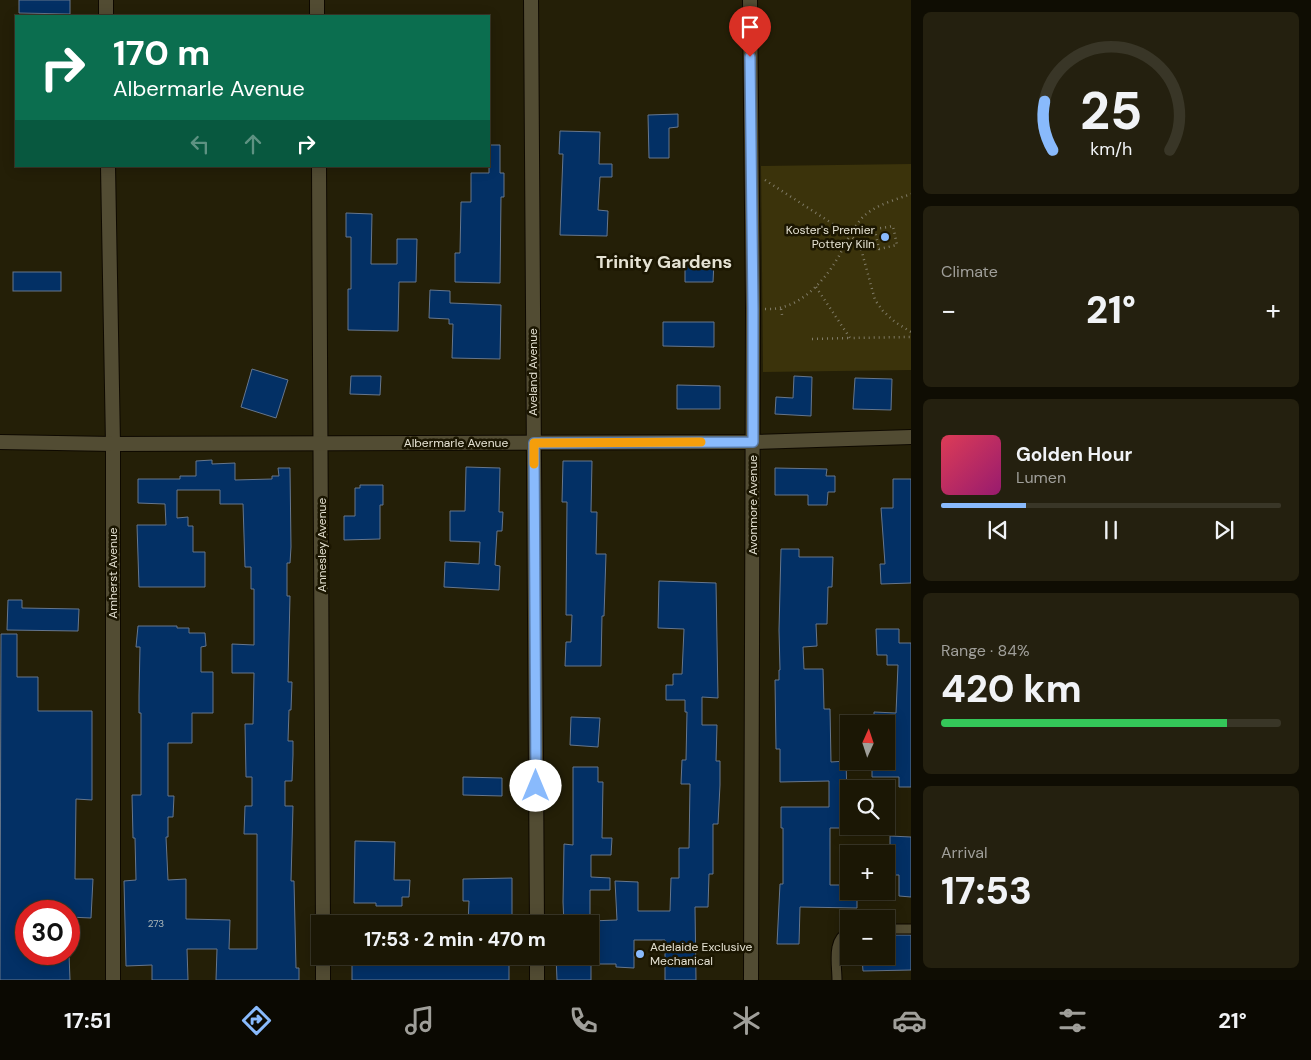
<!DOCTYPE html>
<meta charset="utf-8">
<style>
body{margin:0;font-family:"DM Sans",sans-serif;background:#24200f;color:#f1f3f6;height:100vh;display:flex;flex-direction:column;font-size:19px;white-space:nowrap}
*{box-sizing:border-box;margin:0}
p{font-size:16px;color:#a09f9a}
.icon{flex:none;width:28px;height:28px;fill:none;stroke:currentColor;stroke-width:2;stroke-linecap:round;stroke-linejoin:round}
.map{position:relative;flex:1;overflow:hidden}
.side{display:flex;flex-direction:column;gap:12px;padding:12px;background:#0f0d03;width:400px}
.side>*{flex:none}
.hud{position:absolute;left:15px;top:15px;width:475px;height:152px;border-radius:0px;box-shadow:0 2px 12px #0003,0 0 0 1px #393627;background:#0b6e4f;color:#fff;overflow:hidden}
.needle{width:32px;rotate:3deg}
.controls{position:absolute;left:840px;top:715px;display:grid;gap:10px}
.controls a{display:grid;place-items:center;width:55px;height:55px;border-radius:0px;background:#1b1705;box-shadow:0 2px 12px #0003,0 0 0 1px #393627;font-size:25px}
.speed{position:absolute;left:15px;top:900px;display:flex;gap:10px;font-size:25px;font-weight:700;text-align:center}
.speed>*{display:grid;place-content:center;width:65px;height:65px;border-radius:50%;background:#1b1705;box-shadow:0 2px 12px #0003,0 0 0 1px #393627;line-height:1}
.speed .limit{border:8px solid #d22;background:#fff;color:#111}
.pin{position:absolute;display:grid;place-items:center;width:42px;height:42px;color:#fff;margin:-51px -21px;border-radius:50% 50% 50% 0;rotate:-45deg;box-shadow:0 0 5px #0007}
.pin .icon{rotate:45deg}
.me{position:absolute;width:55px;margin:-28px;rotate:0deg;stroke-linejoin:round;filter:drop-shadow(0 0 4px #0008)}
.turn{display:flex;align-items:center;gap:18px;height:105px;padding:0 15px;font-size:22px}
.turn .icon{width:65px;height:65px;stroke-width:2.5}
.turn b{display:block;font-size:35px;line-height:42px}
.lanes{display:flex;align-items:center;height:48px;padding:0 15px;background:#0003;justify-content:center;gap:25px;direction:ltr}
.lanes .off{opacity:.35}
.big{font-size:38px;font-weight:800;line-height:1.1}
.side .tile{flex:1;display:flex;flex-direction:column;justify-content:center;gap:8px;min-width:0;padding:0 18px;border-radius:8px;background:#24200f}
.side .dial{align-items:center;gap:0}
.dial svg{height:130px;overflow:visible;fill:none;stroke:#393627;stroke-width:7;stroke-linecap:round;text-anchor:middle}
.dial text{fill:#f1f3f6;stroke:none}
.song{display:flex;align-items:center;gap:15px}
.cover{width:60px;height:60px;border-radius:8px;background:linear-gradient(135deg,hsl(350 70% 55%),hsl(320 70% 35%))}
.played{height:5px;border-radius:2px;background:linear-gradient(90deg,#89bafc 25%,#393627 25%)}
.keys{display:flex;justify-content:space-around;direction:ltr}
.heat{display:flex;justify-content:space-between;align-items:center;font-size:28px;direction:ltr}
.charge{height:8px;border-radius:4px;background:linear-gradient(90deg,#34c759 84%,#393627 0)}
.trip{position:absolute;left:311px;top:915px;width:288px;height:50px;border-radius:0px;background:#1b1705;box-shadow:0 2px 12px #0003,0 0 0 1px #393627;font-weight:800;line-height:50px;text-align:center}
.tab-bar{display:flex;height:80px;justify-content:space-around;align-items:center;background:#0b0902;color:#a09f9a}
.tab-bar .icon{width:35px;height:35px}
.tab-bar .current{color:#89bafc}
.tab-bar b{font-size:22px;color:#f1f3f6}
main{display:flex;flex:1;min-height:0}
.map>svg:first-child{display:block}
</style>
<main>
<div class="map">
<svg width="911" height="980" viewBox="0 0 911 980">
<rect width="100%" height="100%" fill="#241f07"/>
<path fill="#3b330b" d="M911 164V370L763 372 761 166Z"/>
<g fill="#033065" stroke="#66768c">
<path d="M19 0H70V14L19 13Z"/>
<path d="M678 114V127L669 128V158H649L648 115Z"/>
<path d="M560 131 600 132 599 164H612V177H600L598 210 608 211 607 236 560 235 563 154H559Z"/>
<path d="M489 145H500V173H504V197H501L500 283 455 282V253H460L461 202H471V173H489Z"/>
<path d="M346 213 372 214 371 264H397V239H417L416 282H399L398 331 348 330V289H351V237H346Z"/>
<path d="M685 261 714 262 713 282H685Z"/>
<rect x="13" y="272" width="48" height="19"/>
<path d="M430 290 450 291V303L501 305 500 359 452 358 453 324H449V319L429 318Z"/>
<path d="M663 322H714V347L663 346Z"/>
<path d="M252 369 288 380 276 418 241 407Z"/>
<path d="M351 376H381L380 395 350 394Z"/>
<path d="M794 376 812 377 811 416 775 414 776 397 793 398Z"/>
<path d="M855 378 892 379 891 410 853 409Z"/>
<path d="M677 385 720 386V409H677Z"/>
<path d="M212 460V464L235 463V480L272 479V476H279L278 468H290L291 547 290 563H287V596H290L288 682H292L291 710H289L288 741H293V755L292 781H285V806H293L291 881H294L296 968H299V980H216L217 949H187L188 980H152V965L126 966 124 881 136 880 135 838H133L132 795H141V713H139V695L140 647H136L138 626H177V628H189V633H205L206 646 201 647V672H213V713H192V743H168V796H174L173 817H168V837H166L168 880 186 879V919L230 920 229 949H257V834H244L245 806H252V777H246L245 724H253L254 673H232V644L254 645V589H251V567H245L243 504H220V490H177V518L188 517V526H193V552H205V587H139L137 525H166L165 504 138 503V479H180V476H196V461Z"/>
<path d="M563 461H592L591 512H597L596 554H606L604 616H602L601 666H565L566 642H571L572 615H566L567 502H562Z"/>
<path d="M466 467 500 468 499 512H503L502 531H497L495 565 500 566 499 590 444 587 445 562 479 564 480 542 450 541V511H465Z"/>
<path d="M775 468 827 469 826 476H835V492H828L827 505H808V495H775Z"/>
<path d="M893 479H911V583L881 584 880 564H885L881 508H893Z"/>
<path d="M360 485H383V505H380V539L344 540V516H355V488H360Z"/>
<path d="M781 549H799V557H833L832 587H828L827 624H816L817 646 803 647 804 669H823L824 709H830L831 762 846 761 848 828H830V885H849V891H857V908L800 907 799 944H777L780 884H783V828H781V807H829V781L780 782V749H776L775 680H779V670H780L779 630Z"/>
<path d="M659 581 716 583 718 698 702 697V725H717L716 761H720V785L718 824H713V874H709L708 907H695L696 980H665V940H634V968L616 967V964H591V980H557L556 956H590V921L617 920 615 881 638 882V911H670L671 878H679V848H689L690 784H681L682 760H686L687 712H685V700H666V685H673V674H682L684 629 658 628Z"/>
<path d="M8 600H22V608L79 609 78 631 7 630Z"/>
<path d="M876 629H899V643H911V787H899V777H872V761H886V724H874V712L896 713 898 665H887V655H877Z"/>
<path d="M1 634H17V677H38V711H92V800L76 799 75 879H93L91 918 69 917V911H26V954H69L70 980H0Z"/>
<path d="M571 717 600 718 598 747 570 745Z"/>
<path d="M573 767H598V782H603L602 838H612L611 855H591V877L610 878V890H590V924H564L563 902 564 844 573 845Z"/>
<path d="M463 777 502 778V796L463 795Z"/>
<path d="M890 836 911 837V897L899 896V875H890Z"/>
<path d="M355 841 395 842 394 880H410L409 897H402V906H376V903H354Z"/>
<path d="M512 878V924H468L469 901H463V879Z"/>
<path d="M886 935H911V970L863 971 862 958 886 956Z"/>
<path d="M352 956H485V963H509V980H352Z"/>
</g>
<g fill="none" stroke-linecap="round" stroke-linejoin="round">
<g stroke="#0e0900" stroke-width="11">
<g id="service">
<path d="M886 929H911"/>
<path d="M837 980C837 964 831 939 849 932"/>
</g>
</g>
<g stroke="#0e0900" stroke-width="16">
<g id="minor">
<path d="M106 0V16"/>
<path d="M317 0V16"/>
<path d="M531 0 537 924"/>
<path d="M750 0 753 309 751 980"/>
<path d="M108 166 113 444V980"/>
<path d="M319 166 323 924"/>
<path d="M0 442 113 444 753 442 911 437"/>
<path d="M323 956V980"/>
<path d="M537 956V980"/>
</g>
</g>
<g stroke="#807c68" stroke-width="2.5" stroke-dasharray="1 4" stroke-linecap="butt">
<path d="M765 180 850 235 860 245 875 300 883 311 895 322 911 332"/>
<path d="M851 235C864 229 879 229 893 226L897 245 879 249 875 231"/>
<path d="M816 287 850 338 911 337"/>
<path d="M765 309C798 311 823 283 839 256 846 243 852 228 863 217 875 205 895 200 911 194"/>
<path d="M781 309 782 315"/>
<path d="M812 339 850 338"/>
</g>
<use href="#service" stroke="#524c33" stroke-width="9"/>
<use href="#minor" stroke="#524c33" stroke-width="14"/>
</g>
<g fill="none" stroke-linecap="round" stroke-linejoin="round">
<g stroke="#5979a4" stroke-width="12">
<path id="route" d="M536 786 534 443 753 442V309L750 57"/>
</g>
<use href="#route" stroke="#89bafc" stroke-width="9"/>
<path stroke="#f59e0b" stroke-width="9" d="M534 464V443L701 442"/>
</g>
<g fill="#89bafc" stroke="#1b1601" stroke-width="2">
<circle cx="885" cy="237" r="5"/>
<circle cx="640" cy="954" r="5"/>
</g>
<g text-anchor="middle" stroke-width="5" stroke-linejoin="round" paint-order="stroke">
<g font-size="10" fill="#acb6b8">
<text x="156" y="927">273</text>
</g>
<g font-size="12" fill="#e5e2d3" stroke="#1b1601" text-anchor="end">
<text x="875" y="234">Koster's Premier<tspan x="875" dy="14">Pottery Kiln</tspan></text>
<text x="650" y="951" text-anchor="start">Adelaide Exclusive<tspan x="650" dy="14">Mechanical</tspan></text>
</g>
<g font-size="12" fill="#e5e2d3" stroke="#1b1601">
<text transform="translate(533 372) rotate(-90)" y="4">Aveland Avenue</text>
<text x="456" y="447">Albermarle Avenue</text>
<text transform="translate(753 505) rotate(-90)" y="4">Avonmore Avenue</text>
<text transform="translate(322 545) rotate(-90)" y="4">Annesley Avenue</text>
<text transform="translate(113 573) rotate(-90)" y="4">Amherst Avenue</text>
</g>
<g font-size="18" font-weight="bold" fill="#e5e2d3" stroke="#1b1601">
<text x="664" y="268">Trinity Gardens</text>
</g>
</g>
</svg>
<div class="controls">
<a><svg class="needle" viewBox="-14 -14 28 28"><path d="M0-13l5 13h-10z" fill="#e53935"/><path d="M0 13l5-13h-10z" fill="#a09f9a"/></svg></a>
<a><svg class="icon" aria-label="search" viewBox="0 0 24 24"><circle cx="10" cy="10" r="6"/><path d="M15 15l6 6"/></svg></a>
<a>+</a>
<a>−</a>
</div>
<div class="speed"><div class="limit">30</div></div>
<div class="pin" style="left:750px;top:57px;background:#d93025"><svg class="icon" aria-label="arrive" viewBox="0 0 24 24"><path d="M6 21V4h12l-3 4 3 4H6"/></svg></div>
<svg class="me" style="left:536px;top:786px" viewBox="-20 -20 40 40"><circle r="19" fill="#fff"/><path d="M0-13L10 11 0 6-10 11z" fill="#89bafc"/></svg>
<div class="trip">17:53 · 2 min · 470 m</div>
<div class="hud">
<div class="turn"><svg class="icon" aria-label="right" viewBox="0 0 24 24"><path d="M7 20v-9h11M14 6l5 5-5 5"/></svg><div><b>170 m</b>Albermarle Avenue</div></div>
<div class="lanes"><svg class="icon off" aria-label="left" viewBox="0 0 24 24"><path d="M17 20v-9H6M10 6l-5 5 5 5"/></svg><svg class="icon off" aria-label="ahead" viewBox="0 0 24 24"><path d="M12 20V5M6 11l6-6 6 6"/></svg><svg class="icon" aria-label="right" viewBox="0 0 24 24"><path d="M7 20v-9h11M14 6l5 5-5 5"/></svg></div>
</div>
</div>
<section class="side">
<div class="tile dial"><svg viewBox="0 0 100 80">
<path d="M14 69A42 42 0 1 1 86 69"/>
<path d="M14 69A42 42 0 0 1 9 39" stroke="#89bafc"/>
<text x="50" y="56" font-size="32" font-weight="700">25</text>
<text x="50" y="72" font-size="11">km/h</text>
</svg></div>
<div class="tile"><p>Climate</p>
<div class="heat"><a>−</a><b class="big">21°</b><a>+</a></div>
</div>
<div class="tile">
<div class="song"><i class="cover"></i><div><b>Golden Hour</b><p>Lumen</p></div></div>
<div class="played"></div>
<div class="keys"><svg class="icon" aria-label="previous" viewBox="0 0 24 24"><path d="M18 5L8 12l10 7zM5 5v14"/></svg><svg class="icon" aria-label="pause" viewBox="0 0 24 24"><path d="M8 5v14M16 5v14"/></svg><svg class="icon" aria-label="next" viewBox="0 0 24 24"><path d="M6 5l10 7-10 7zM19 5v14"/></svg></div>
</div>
<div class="tile"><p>Range · 84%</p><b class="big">420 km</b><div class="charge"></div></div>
<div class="tile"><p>Arrival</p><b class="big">17:53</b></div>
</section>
</main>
<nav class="tab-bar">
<b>17:51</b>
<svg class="icon current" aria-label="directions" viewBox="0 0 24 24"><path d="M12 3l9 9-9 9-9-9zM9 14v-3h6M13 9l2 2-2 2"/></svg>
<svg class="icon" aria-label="music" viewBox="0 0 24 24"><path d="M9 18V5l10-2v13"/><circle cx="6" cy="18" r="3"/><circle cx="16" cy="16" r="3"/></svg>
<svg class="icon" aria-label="phone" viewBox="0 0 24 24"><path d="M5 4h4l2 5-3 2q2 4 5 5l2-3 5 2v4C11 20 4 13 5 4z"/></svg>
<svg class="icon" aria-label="climate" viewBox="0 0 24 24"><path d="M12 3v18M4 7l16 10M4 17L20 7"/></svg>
<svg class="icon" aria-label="car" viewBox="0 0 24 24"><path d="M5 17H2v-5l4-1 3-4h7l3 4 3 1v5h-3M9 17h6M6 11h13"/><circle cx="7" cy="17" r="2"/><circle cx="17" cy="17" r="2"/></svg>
<svg class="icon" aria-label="filters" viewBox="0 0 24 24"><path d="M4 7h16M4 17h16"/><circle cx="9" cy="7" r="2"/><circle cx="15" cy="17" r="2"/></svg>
<b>21°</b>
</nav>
